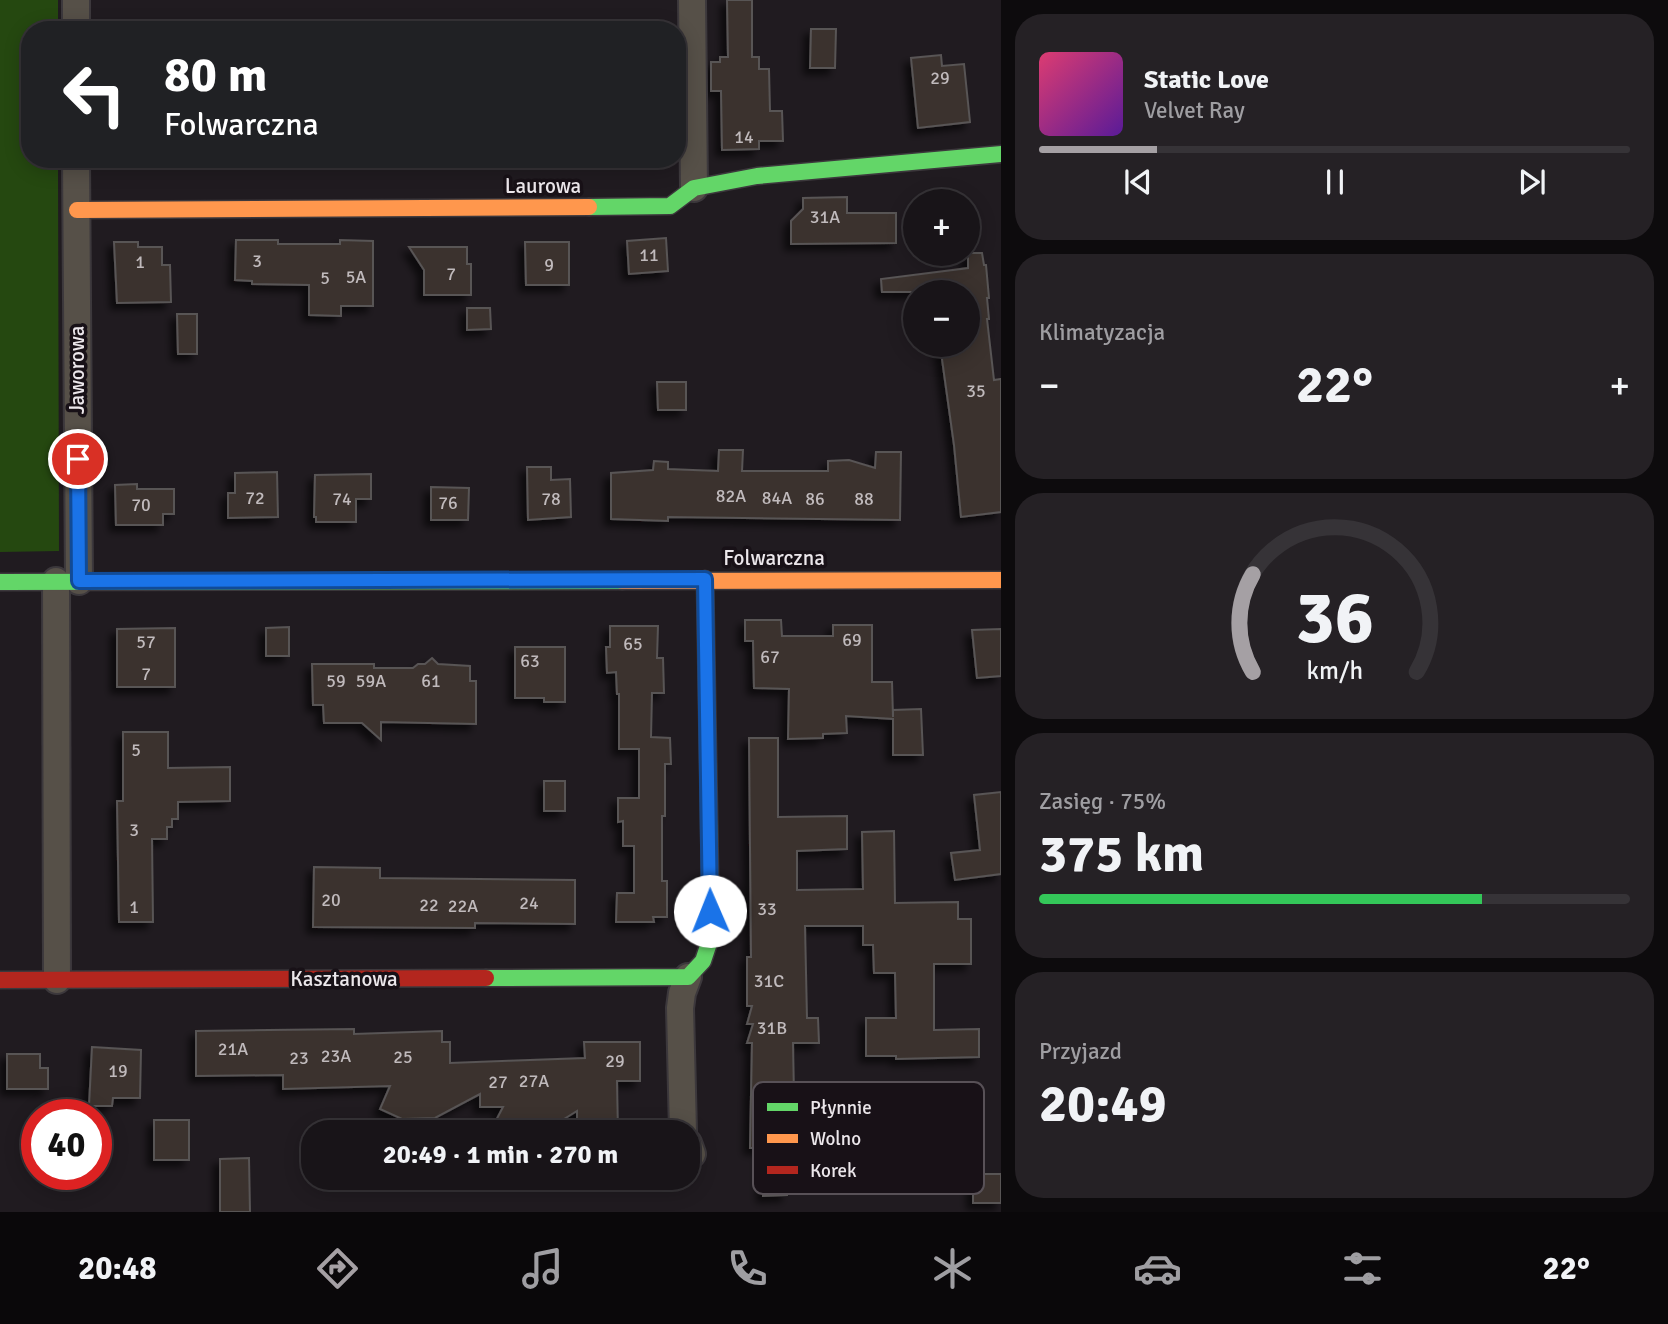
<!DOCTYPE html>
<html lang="pl">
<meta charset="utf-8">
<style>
body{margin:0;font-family:Signika,sans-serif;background:#252125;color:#f1f3f6;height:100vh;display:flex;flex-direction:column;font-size:26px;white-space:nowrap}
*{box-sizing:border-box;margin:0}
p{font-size:23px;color:#9f9ea2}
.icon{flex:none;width:38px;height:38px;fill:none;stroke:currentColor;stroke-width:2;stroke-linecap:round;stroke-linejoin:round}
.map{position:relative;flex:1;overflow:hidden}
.sheet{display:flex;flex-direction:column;gap:14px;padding:14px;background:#0d0b0d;width:667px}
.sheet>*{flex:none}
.guide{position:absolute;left:21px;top:21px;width:665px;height:147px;border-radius:28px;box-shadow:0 4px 18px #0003,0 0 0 2px #363337;background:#202124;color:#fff;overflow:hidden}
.tools{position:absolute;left:903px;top:189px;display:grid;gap:14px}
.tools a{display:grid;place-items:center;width:77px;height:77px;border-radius:50%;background:#181418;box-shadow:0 4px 18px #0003,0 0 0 2px #363337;font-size:35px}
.speed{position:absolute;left:21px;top:1099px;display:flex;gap:14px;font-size:35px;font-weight:700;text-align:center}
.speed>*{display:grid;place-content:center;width:91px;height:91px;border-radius:50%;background:#181418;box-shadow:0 4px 18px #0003,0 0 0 2px #363337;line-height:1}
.speed .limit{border:10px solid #d22;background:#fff;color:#111}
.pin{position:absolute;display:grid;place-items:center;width:60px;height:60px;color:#fff;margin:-30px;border:4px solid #fff;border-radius:50%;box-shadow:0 2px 7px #0007}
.me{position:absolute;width:77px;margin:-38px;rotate:359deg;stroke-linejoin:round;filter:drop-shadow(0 0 5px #0008)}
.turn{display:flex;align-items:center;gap:24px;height:147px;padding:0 28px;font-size:32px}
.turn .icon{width:91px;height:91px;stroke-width:2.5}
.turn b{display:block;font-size:49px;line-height:60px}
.big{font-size:52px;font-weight:700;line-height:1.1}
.sheet .tile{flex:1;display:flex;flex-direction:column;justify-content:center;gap:10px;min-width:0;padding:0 24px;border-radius:28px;background:#252125}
.sheet .dial{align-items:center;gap:0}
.dial svg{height:182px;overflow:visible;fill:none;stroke:#363337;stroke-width:7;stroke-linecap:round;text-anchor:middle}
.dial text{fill:#f1f3f6;stroke:none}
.song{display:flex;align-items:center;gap:21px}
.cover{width:84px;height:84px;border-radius:10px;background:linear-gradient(135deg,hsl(340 70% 55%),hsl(270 70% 35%))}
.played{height:7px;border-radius:4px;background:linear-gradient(90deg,#a5a0a4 20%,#363337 20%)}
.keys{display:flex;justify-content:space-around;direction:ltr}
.heat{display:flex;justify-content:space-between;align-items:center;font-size:38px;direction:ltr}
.charge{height:10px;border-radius:5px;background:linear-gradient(90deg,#34c759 75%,#363337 0)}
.trip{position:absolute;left:301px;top:1120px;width:399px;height:70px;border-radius:28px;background:#181418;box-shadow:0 4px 18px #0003,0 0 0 2px #363337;font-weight:700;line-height:70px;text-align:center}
.dock{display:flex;height:112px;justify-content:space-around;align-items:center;background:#0a080a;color:#9f9ea2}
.dock .icon{width:49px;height:49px}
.dock .current{color:#a5a0a4}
.dock b{font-size:32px;color:#f1f3f6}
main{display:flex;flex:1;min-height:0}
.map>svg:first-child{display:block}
</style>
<main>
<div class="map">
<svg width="1002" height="1212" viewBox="0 0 1002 1212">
<defs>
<filter id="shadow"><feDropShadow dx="-6" dy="6" stdDeviation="3.5" flood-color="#0009"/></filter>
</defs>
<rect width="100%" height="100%" fill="#201b20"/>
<path fill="#254810" d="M0 0H58V30H30V159H58L59 551 0 552Z"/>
<g fill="#3b332e" stroke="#585455" stroke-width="2" filter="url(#shadow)">
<path d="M727 0H752V57H759V69H769L770 111H782L783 141H759V149L722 150 721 91H711V62H720V57H728Z"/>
<path d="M811 29H836L835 68H810Z"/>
<path d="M941 55 942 66 964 64 970 122 918 128 911 58Z"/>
<path d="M847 197V213H896V243L791 244V221L803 209V198Z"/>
<path d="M666 238 668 271 629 274 627 241Z"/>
<path d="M236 240H278V244H340V240L373 241V306H341V316L309 315V285L252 284V281L235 280Z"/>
<path d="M114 242H138V247H162V265H170L171 302 117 303Z"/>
<path d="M525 242H569V285H526Z"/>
<path d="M409 247H467V264H471V295H424V270Z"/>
<path d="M968 253H982L984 265H986L989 298H987L989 319H987L994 380 1001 379V512L961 517 954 445 940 345H968V292H882L881 279 968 268Z"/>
<path d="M467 308H490L491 329 467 330Z"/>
<path d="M177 314H197V354H178Z"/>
<path d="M657 382H686V410H658Z"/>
<path d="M719 450H743L742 471H828V461L849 460 875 468 876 452H901L900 520 668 517V521L611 519V473L653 470 654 461 668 462V469L718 471Z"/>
<path d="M527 467H551V480L570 479 571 517 528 520Z"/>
<path d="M277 472 278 517 228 518V493H235V473Z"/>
<path d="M371 474V499H356V522H316V517H314L315 475Z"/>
<path d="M137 484V489H174V514H163V525H116L115 485Z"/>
<path d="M431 487 469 488 468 520H431Z"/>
<path d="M745 620H781L782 636H833V625H872V682H892L893 717V710L921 709 923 755H893V719L846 716 847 733 823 734V738L788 739 789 689 754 688 753 641H745Z"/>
<path d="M610 626H658L657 658H663L664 693H652L651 737 670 738 671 764H665V816H662V881H667V917H653L654 922H616L617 893H634V846H623V821L618 822V798H639V749H619V694H617L616 672 607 673 606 647H610Z"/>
<path d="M289 627V656H266V628Z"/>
<path d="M175 628V687H117V629Z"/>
<path d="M1001 629V676L977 678 972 630Z"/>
<path d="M515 647H565V702H544V698H515Z"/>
<path d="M432 658 438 664 470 666V681H476V724L381 722V740L362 723H324L323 705H313L312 664H374V668H413L418 664H425Z"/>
<path d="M123 732H168V768L230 767V801L178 802V819H172V827H167V839H152L153 922H119L117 801H123Z"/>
<path d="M749 738H778V817L847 816V849L797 851V890L863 889 862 832 894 831 895 903 958 902V919H971V964H934V1030L979 1029V1057L896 1059V1056H866V1018H896L895 973H874L873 945H863V926H805L807 1018H818L819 1043H793L795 1148H786L787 1195 763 1196V1148H750L752 1043H747L753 1024H747L752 1006H747V957H751Z"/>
<rect x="544" y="781" width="21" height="30"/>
<path d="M1001 792V874L955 880 951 853 980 850 974 795Z"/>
<path d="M314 867 380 868V878L575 880V924L475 923V928L313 927Z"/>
<path d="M354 1029V1034L442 1031V1042H450V1063L585 1058 584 1042H640V1081H617L618 1132H577V1111L543 1132H490L503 1107H480V1094L435 1118 402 1119 380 1109 390 1086 283 1089V1075L196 1076V1031Z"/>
<path d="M92 1047 141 1050 140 1098H113L112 1106H89Z"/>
<path d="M7 1054H40V1068H48V1089H7Z"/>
<rect x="154" y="1120" width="35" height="40"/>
<path d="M249 1158 250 1212H220V1159Z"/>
<rect x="973" y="1174" width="28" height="29"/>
</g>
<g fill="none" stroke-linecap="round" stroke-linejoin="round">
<g stroke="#3c383c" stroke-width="30">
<g id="street">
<path d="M76 0V30"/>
<path d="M692 0 694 188"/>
<path d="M76 159 79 581"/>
<path d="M56 581 57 980"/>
<path d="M683 1132 680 1008 682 993 688 977"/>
<path d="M688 1143 692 1154"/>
</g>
</g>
<g stroke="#3c383c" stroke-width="19">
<g id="fast">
<path d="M589 207 670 206 694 188 757 176 1002 154"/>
<path d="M0 582 622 581"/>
<path d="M486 978 688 977 703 961 711 937 705 579"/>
</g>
</g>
<g stroke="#3c383c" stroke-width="19">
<g id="slow">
<path d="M77 210 589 207"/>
<path d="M622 581 1002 580"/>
</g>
</g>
<g stroke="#3c383c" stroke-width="19">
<path id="jam" d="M0 980 486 978"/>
</g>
<use href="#street" stroke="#565048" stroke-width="26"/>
<use href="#fast" stroke="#63d668" stroke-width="16"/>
<use href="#slow" stroke="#ff974d" stroke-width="16"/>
<use href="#jam" stroke="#b3261e" stroke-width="16"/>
</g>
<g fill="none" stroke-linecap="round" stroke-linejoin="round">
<g stroke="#114b97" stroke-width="18">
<path id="route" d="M78 459 79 581 705 579 710 911"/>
</g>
<use href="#route" stroke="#1a73e8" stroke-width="12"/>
</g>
<g text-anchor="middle" stroke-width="7" stroke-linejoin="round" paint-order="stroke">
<g font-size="18" fill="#c0babc">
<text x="940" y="84">29</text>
<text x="744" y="143">14</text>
<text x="825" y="223">31A</text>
<text x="649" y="261">11</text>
<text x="257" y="267">3</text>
<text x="140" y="268">1</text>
<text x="549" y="271">9</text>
<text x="451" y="280">7</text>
<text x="356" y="283">5A</text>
<text x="325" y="284">5</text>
<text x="976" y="397">35</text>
<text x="731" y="502">82A</text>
<text x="255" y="504">72</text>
<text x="777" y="504">84A</text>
<text x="342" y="505">74</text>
<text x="551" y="505">78</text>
<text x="815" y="505">86</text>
<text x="864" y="505">88</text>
<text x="448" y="509">76</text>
<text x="141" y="511">70</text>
<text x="852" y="646">69</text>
<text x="146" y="648">57</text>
<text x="633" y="650">65</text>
<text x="770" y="663">67</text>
<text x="530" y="667">63</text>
<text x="146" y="680">7</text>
<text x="336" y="687">59</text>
<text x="371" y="687">59A</text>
<text x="431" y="687">61</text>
<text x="136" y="756">5</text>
<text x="134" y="836">3</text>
<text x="331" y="906">20</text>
<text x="529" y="909">24</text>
<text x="429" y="911">22</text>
<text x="463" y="912">22A</text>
<text x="134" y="913">1</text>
<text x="767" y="915">33</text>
<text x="769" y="987">31C</text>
<text x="772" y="1034">31B</text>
<text x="233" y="1055">21A</text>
<text x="336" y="1062">23A</text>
<text x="403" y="1063">25</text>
<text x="299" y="1064">23</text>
<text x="615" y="1067">29</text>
<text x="118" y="1077">19</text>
<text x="534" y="1087">27A</text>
<text x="498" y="1088">27</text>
</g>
<g font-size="21" fill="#ece7eb" stroke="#181117">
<text x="543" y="193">Laurowa</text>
<text transform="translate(77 370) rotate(-90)" y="7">Jaworowa</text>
<text x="774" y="565">Folwarczna</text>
<text x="344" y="986">Kasztanowa</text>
</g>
</g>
<rect x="753" y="1082" width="231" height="112" rx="10" fill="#181117" stroke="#585157" stroke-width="2"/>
<rect x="767" y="1103" width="31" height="8" fill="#63d668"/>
<rect x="767" y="1134" width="31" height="9" fill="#ff974d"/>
<rect x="767" y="1166" width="31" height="8" fill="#b3261e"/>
<g font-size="19" fill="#ece7eb">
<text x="810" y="1114">Płynnie</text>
<text x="810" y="1145">Wolno</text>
<text x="810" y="1177">Korek</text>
</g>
</svg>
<div class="tools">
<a>+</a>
<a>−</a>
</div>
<div class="speed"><div class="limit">40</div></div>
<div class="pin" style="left:78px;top:459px;background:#d93025"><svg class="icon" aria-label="arrive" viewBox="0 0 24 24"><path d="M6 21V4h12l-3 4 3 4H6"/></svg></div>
<svg class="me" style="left:710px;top:911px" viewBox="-20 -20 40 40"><circle r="19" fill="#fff"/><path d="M0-13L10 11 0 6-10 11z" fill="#1a73e8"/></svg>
<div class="trip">20:49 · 1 min · 270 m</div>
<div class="guide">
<div class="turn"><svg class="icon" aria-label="left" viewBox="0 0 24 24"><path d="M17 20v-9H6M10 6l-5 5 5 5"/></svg><div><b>80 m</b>Folwarczna</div></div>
</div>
</div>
<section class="sheet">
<div class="tile">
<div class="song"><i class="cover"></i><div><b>Static Love</b><p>Velvet Ray</p></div></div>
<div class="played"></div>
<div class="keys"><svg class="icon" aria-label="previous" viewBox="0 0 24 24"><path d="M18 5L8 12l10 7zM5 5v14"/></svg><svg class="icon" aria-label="pause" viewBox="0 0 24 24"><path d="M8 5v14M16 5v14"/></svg><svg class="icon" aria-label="next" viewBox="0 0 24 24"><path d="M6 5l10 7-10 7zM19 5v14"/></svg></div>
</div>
<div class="tile"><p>Klimatyzacja</p>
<div class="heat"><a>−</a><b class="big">22°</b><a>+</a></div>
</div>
<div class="tile dial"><svg viewBox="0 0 100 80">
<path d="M14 69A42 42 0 1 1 86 69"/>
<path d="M14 69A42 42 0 0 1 14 26" stroke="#a5a0a4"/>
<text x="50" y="56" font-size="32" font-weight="700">36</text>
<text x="50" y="72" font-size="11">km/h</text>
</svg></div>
<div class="tile"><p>Zasięg · 75%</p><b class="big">375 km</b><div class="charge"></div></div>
<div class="tile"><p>Przyjazd</p><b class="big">20:49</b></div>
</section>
</main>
<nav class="dock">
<b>20:48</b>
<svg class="icon current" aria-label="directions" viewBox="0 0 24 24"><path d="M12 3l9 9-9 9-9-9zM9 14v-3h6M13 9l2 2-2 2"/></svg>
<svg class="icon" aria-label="music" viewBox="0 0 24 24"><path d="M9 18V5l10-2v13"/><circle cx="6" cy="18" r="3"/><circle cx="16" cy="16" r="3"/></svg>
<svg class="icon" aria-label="phone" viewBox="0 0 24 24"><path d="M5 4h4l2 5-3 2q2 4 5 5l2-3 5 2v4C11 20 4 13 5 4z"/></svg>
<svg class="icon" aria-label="climate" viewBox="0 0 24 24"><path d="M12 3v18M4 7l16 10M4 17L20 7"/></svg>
<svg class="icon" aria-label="car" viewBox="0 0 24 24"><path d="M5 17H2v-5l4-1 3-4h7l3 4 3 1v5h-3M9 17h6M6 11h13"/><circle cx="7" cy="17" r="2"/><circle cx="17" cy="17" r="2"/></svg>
<svg class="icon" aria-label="filters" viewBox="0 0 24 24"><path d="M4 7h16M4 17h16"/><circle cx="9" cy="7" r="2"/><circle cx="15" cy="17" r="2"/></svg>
<b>22°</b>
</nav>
